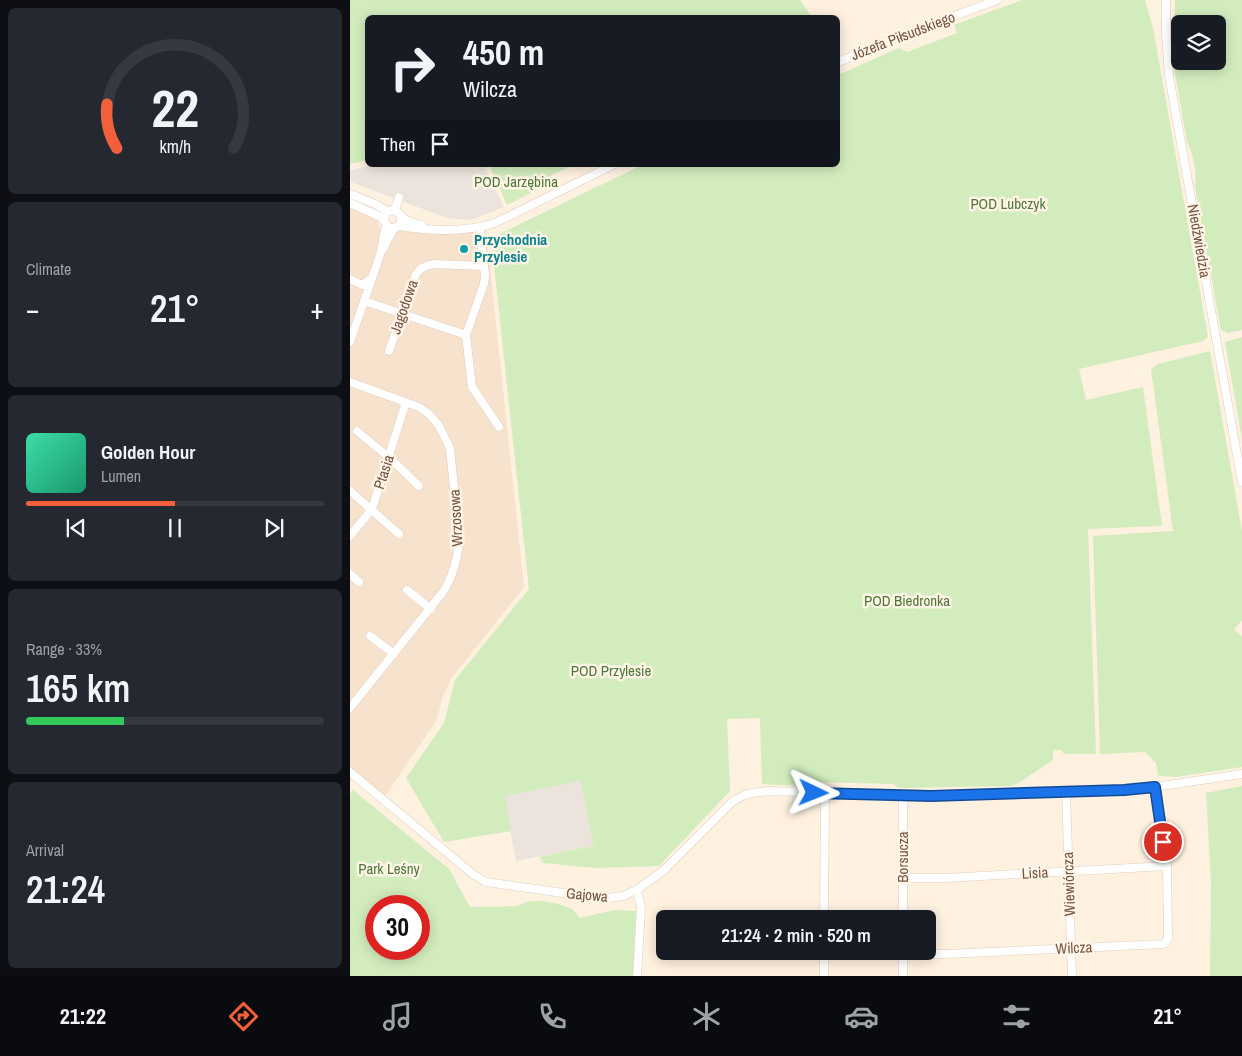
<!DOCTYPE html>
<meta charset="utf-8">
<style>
body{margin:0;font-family:"Archivo Narrow",sans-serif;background:#242831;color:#f1f3f6;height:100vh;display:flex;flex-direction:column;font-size:19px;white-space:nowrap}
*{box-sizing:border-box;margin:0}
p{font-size:16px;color:#9ea1a6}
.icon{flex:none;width:28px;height:28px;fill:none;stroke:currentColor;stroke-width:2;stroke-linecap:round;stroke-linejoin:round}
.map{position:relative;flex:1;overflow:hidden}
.sheet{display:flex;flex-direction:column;gap:8px;padding:8px;background:#0d0f14;width:350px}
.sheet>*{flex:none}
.hud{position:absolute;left:15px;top:15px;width:475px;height:152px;border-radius:8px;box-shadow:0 2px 12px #0003;background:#171b24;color:#f1f3f6;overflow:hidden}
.buttons{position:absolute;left:821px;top:15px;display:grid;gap:10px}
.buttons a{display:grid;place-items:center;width:55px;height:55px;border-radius:8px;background:#171b24;box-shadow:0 2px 12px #0003;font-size:25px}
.speed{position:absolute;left:15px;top:895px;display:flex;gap:10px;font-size:25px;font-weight:700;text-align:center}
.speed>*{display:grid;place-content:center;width:65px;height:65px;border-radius:50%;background:#171b24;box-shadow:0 2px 12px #0003;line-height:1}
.speed .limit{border:8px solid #d22;background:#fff;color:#111}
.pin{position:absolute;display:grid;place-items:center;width:42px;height:42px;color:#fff;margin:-21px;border:2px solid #fff;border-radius:50%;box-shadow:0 1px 5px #0007}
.me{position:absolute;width:55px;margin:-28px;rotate:92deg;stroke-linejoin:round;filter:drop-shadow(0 0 4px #0008)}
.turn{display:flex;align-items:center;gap:18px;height:105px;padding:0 15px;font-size:22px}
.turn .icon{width:65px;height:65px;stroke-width:2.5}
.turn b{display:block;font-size:35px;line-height:42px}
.then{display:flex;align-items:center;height:48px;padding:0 15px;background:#0003;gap:10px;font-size:19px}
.big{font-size:38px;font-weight:600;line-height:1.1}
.sheet .widget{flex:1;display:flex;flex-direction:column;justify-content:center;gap:8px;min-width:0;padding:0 18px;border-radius:8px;background:#242831}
.sheet .dial{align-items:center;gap:0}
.dial svg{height:130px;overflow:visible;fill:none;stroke:#363941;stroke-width:7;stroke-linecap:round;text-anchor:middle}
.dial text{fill:#f1f3f6;stroke:none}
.song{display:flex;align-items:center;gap:15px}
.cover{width:60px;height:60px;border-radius:8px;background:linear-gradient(135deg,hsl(160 70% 55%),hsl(160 70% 35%))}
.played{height:5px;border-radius:2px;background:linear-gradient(90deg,#f15f3b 50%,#363941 50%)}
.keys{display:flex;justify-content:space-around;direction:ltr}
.heat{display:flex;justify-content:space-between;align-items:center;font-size:28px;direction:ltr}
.charge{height:8px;border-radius:4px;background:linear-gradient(90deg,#34c759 33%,#363941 0)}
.trip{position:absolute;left:306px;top:910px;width:280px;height:50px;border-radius:8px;background:#171b24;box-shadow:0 2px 12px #0003;font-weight:600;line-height:50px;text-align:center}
.tab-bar{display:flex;height:80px;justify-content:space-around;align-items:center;background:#090b0e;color:#9ea1a6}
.tab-bar .icon{width:35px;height:35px}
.tab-bar .selected{color:#f15f3b}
.tab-bar b{font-size:22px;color:#f1f3f6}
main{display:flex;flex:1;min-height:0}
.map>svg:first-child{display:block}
</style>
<main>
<section class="sheet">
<div class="widget dial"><svg viewBox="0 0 100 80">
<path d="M14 69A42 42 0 1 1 86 69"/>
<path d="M14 69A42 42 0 0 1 8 42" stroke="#f15f3b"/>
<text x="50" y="56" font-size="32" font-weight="700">22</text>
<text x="50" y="72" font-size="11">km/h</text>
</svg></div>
<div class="widget"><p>Climate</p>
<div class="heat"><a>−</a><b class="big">21°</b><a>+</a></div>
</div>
<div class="widget">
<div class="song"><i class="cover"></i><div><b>Golden Hour</b><p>Lumen</p></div></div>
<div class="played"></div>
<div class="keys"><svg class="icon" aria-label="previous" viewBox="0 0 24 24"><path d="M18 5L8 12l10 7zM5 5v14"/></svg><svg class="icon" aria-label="pause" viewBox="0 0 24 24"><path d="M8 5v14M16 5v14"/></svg><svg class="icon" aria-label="next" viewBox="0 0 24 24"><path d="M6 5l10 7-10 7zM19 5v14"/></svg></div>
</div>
<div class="widget"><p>Range · 33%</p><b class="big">165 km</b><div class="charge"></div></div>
<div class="widget"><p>Arrival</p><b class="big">21:24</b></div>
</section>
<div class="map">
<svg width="892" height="976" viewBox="0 0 892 976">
<rect width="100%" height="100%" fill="#fef1e0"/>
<path fill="#f6e2cd" d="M0 206 26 217 30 228 44 234 49 231 54 230 88 234 110 233 136 229 174 587 101 679 93 696 86 721 35 796 8 773 0 782Z"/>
<g fill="#ece3dc">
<path d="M23 165H134L154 207 120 220 97 218 1 182 0 170Z"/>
<path d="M231 781 243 846 166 861 154 796Z"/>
</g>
<g fill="#d2ecbd" fill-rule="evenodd">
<path d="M0 0H450L462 17 18 18 17 160 0 164Z"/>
<path d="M672 0H795L803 28 858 337 853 341 729 369 736 400 793 387 812 526 738 529 746 754H714L711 750H703V760L670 782 661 786 549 788 543 784 466 782 460 787 412 784 410 718 377 719 380 791 309 866 247 868 193 863 189 857 243 846 231 781 155 796 161 831 94 842 56 778 94 723 105 680 179 589 141 238 292 165H488V75L549 48 557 52 607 33 604 25Z"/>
<path d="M825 0H892V330L878 333 871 330 845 187C847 174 844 154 837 142L822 57ZM830 24H868V61H830Z"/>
<path d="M139 165H223L198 177 201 183 157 205Z"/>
<path d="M892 337V439L875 342Z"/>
<path d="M860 351 892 531V620L884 630 892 636V767L826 777 808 776 806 763 795 752 750 754 743 536 823 531 801 369 808 364Z"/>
<path d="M892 786V976H860L861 881 856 793Z"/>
<path d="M3 790 99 869 120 907 167 906 180 901H192L209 904 222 909 230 918 264 910 286 911 283 976H0V794ZM26 906H69V949H26Z"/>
</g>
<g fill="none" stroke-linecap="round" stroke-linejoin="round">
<g stroke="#e2cdbb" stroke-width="9">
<g id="minor">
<path d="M816 0V34L819 76 892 482"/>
<path d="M488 62 543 39 647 0"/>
<path d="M0 194 25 204 37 211"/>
<path d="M0 203 33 218"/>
<path d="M45 210 49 197"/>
<path d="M51 216V224L44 228 38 227 34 221 35 213 42 210C48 211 48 213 52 217 57 221 66 224 72 225"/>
<path d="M49 226C81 231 114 233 145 223L263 165"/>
<path d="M130 228 135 275 134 284 116 335 122 387 149 427"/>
<path d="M33 249 44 228"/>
<path d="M0 279 12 285 22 278"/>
<path d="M14 301 116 335"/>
<path d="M0 342 30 255 36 225"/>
<path d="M39 351 66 274C70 268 76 265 84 264L134 266"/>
<path d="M0 382 69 407 80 415 89 426 100 448 109 538C108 558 103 576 93 592L0 708"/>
<path d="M7 431 42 460 69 486"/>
<path d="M0 491 49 534"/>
<path d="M0 536 22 509 56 402"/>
<path d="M0 574 9 582"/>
<path d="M57 590 81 609"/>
<path d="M20 636 44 654"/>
<path d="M0 772 124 875 136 882 248 898H259L273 896 288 889 313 871 383 801 397 794 418 791 581 796 774 790 805 787 892 774"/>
<path d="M716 791 722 976"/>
<path d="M553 795V919"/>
<path d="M553 878H595L817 866"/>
<path d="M287 890 291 908 287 976"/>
<path d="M474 919 475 793"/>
<path d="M474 951V976"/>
<path d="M553 951V976"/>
<path d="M474 953 596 954 814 944 818 939 817 866 805 787"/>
</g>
</g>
<use href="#minor" stroke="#fff" stroke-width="8"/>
</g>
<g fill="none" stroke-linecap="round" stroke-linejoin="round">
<g stroke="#114b97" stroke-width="12">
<path id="route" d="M464 793 581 796 774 790 805 787 813 842"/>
</g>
<use href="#route" stroke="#1a73e8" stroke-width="9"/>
</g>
<circle fill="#0f9aa8" stroke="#fff5e7" stroke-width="2" cx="114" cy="249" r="5"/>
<g text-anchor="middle" stroke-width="5" stroke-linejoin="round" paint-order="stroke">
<g font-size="15" fill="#765545" stroke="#fff5e7">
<text transform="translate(553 36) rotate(-21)" y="5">Józefa Piłsudskiego</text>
<text transform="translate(849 241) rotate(80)" y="5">Niedźwiedzia</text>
<text transform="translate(54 307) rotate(-71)" y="5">Jagodowa</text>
<text transform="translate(34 472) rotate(-72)" y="5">Ptasia</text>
<text transform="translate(106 518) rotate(-93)" y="5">Wrzosowa</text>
<text transform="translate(553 857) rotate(-90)" y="5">Borsucza</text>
<text transform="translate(685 873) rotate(-3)" y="5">Lisia</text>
<text transform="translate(719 884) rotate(-92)" y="5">Wiewiórcza</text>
<text transform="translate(237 895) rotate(5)" y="5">Gajowa</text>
<text transform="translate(724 948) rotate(-3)" y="5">Wilcza</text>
</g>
<g font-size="15" fill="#4e773a" stroke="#fff5e7">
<text x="166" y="187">POD Jarzębina</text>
<text x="658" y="209">POD Lubczyk</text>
<text x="557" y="606">POD Biedronka</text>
<text x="261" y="676">POD Przylesie</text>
<text x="39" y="874">Park Leśny</text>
</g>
<g font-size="15" font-weight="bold" fill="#0d838f" stroke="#fff5e7" text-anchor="start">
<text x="124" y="245">Przychodnia<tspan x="124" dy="17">Przylesie</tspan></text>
</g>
</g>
</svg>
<div class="buttons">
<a><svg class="icon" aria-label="layers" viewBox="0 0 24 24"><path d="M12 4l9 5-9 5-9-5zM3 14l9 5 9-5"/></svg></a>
</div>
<div class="speed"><div class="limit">30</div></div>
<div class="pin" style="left:813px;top:842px;background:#d93025"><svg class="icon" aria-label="arrive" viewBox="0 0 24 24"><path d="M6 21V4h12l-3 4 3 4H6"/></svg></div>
<svg class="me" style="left:464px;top:793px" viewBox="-20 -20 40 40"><path d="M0-17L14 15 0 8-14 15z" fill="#1a73e8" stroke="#fff" stroke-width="4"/></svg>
<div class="trip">21:24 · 2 min · 520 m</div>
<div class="hud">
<div class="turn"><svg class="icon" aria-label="right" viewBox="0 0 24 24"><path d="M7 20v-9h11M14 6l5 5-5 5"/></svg><div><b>450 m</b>Wilcza</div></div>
<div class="then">Then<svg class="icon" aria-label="arrive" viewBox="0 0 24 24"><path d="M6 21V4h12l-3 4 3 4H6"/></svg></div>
</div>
</div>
</main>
<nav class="tab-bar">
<b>21:22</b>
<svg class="icon selected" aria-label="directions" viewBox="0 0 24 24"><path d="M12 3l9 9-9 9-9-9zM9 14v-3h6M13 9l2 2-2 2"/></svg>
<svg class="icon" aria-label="music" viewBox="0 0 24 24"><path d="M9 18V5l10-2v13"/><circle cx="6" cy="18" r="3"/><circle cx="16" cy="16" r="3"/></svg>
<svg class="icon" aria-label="phone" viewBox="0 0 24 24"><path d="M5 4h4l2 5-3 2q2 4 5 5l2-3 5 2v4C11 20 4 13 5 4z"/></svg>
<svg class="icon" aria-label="climate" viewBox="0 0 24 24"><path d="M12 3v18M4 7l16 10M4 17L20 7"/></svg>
<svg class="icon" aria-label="car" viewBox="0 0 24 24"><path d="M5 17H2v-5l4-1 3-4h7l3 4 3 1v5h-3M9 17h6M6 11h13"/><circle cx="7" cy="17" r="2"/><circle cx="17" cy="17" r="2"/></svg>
<svg class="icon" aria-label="filters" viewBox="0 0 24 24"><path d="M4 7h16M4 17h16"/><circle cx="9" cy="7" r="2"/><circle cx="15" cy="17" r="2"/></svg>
<b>21°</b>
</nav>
